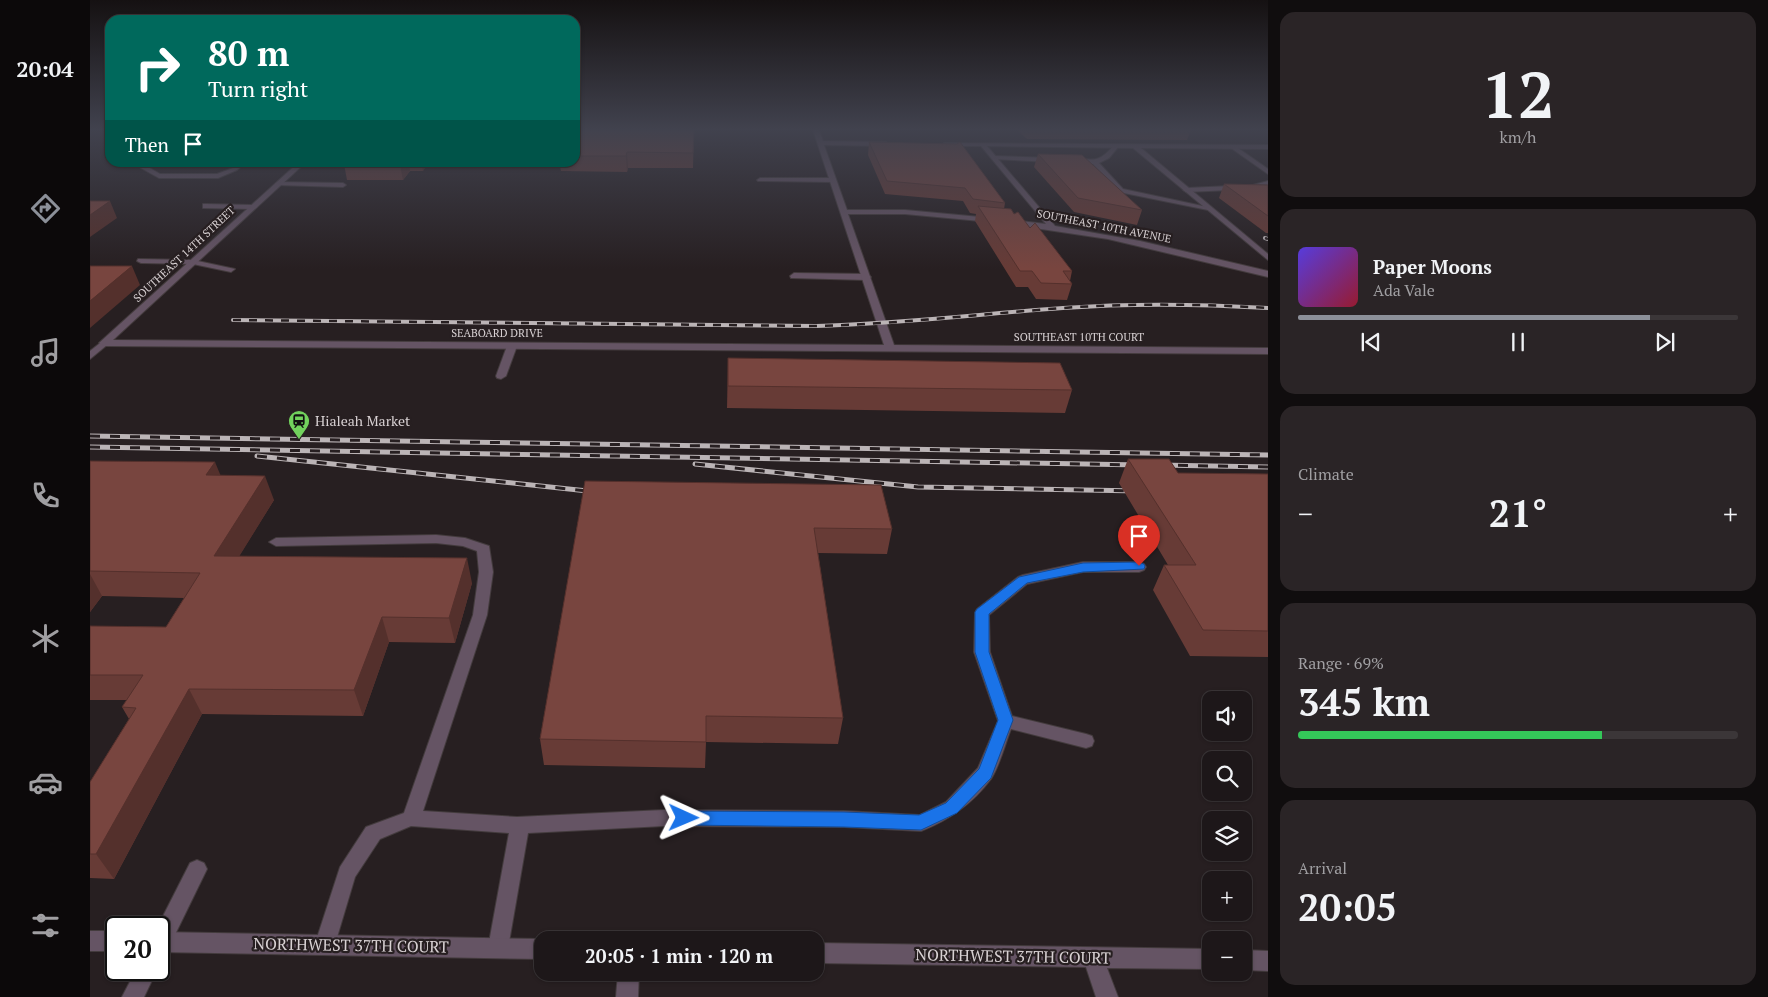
<!DOCTYPE html>
<meta charset="utf-8">
<style>
body{margin:0;font-family:"PT Serif",serif;background:#2a2426;color:#f1f3f6;height:100vh;display:flex;flex-direction:column;font-size:19px;white-space:nowrap}
*{box-sizing:border-box;margin:0}
p{font-size:16px;color:#a09fa2}
.icon{flex:none;width:28px;height:28px;fill:none;stroke:currentColor;stroke-width:2;stroke-linecap:round;stroke-linejoin:round}
.map{position:relative;flex:1;overflow:hidden}
.drawer{display:flex;flex-direction:column;gap:12px;padding:12px;background:#100d0e;width:500px}
.drawer>*{flex:none}
.top-card{position:absolute;left:15px;top:15px;width:475px;height:152px;border-radius:15px;box-shadow:0 1px 4px #0004,0 0 0 1px #3b3638;background:#00695c;color:#fff;overflow:hidden}
.buttons{position:absolute;left:1112px;top:691px;display:grid;gap:10px}
.buttons a{display:grid;place-items:center;width:50px;height:50px;border-radius:10px;background:#1d1719;box-shadow:0 1px 4px #0004,0 0 0 1px #3b3638;font-size:25px}
.speed{position:absolute;left:15px;top:916px;display:flex;gap:10px;font-size:25px;font-weight:700;text-align:center}
.speed>*{display:grid;place-content:center;width:65px;height:65px;border-radius:50%;background:#1d1719;box-shadow:0 1px 4px #0004,0 0 0 1px #3b3638;line-height:1}
.speed .limit{border:2px solid #111;border-radius:8px;background:#fff;color:#111}
.pin{position:absolute;display:grid;place-items:center;width:42px;height:42px;color:#fff;margin:-51px -21px;border-radius:50% 50% 50% 0;rotate:-45deg;box-shadow:0 0 5px #0007}
.pin .icon{rotate:45deg}
.me{position:absolute;width:55px;margin:-28px;rotate:91deg;stroke-linejoin:round;filter:drop-shadow(0 0 4px #0008)}
.turn{display:flex;align-items:center;gap:18px;height:105px;padding:0 20px;font-size:22px}
.turn .icon{width:65px;height:65px;stroke-width:2.5}
.turn b{display:block;font-size:35px;line-height:42px}
.then{display:flex;align-items:center;height:48px;padding:0 20px;background:#0003;gap:10px;font-size:19px}
.big{font-size:38px;font-weight:800;line-height:1.1}
.drawer .card{flex:1;display:flex;flex-direction:column;justify-content:center;gap:8px;min-width:0;padding:0 18px;border-radius:15px;background:#2a2426}
.drawer .dial{align-items:center;gap:0}
.dial b{font-size:65px;line-height:1}
.song{display:flex;align-items:center;gap:15px}
.cover{width:60px;height:60px;border-radius:8px;background:linear-gradient(135deg,hsl(250 70% 55%),hsl(350 70% 35%))}
.played{height:5px;border-radius:2px;background:linear-gradient(90deg,#8c9099 80%,#3b3638 80%)}
.keys{display:flex;justify-content:space-around;direction:ltr}
.heat{display:flex;justify-content:space-between;align-items:center;font-size:28px;direction:ltr}
.charge{height:8px;border-radius:4px;background:linear-gradient(90deg,#34c759 69%,#3b3638 0)}
.trip{position:absolute;left:444px;top:931px;width:290px;height:50px;border-radius:15px;background:#1d1719;box-shadow:0 1px 4px #0004,0 0 0 1px #3b3638;font-weight:800;line-height:50px;text-align:center}
main{display:flex;flex:1;min-height:0}
.tabs{display:flex;flex-direction:column;width:90px;justify-content:space-around;align-items:center;background:#0c090a;color:#a09fa2}
.tabs .icon{width:35px;height:35px}
.tabs .current{color:#8c9099}
.tabs b{font-size:22px;color:#f1f3f6}
.map>svg:first-child{display:block}
</style>
<main>
<nav class="tabs">
<b>20:04</b>
<svg class="icon current" aria-label="directions" viewBox="0 0 24 24"><path d="M12 3l9 9-9 9-9-9zM9 14v-3h6M13 9l2 2-2 2"/></svg>
<svg class="icon" aria-label="music" viewBox="0 0 24 24"><path d="M9 18V5l10-2v13"/><circle cx="6" cy="18" r="3"/><circle cx="16" cy="16" r="3"/></svg>
<svg class="icon" aria-label="phone" viewBox="0 0 24 24"><path d="M5 4h4l2 5-3 2q2 4 5 5l2-3 5 2v4C11 20 4 13 5 4z"/></svg>
<svg class="icon" aria-label="climate" viewBox="0 0 24 24"><path d="M12 3v18M4 7l16 10M4 17L20 7"/></svg>
<svg class="icon" aria-label="car" viewBox="0 0 24 24"><path d="M5 17H2v-5l4-1 3-4h7l3 4 3 1v5h-3M9 17h6M6 11h13"/><circle cx="7" cy="17" r="2"/><circle cx="17" cy="17" r="2"/></svg>
<svg class="icon" aria-label="filters" viewBox="0 0 24 24"><path d="M4 7h16M4 17h16"/><circle cx="9" cy="7" r="2"/><circle cx="15" cy="17" r="2"/></svg>
</nav>
<div class="map">
<svg width="1178" height="997" viewBox="0 0 1178 997">
<rect width="100%" height="100%" fill="#271f21"/>
<g fill="none" stroke-linecap="round" stroke-linejoin="round">
<g stroke="#433b3d" stroke-width="2">
<g id="service">
<path d="M1024 145 1029 146 1019 158 1009 163 1033 189 1122 208 1118 210 1029 192 1003 164H985L982 162C997 153 1004 170 1024 145Z"/>
<path d="M1141 146H1145L1178 169V174L1141 148Z"/>
<path d="M905 156 962 158 965 160 962 162 903 159Z"/>
<path d="M55 162H63L58 167 70 174H127L143 168 149 162H156L147 170 128 178H69L51 168V166Z"/>
<path d="M670 178H743L746 180 743 182 668 181 667 180Z"/>
<path d="M1178 181V185L1163 189 1096 192 1093 190 1096 188 1163 185Z"/>
<path d="M188 182 253 183 256 185 253 187 186 185 185 184Z"/>
<path d="M116 204 163 205 167 207 163 209 113 208V204Z"/>
<path d="M48 259 103 260 145 269 141 272 103 264 51 263 47 261Z"/>
<path d="M704 273 777 274 781 277 777 280 701 278 700 276Z"/>
<path d="M14 340 19 343 17 345 0 359V351Z"/>
<path d="M422 343 427 346 416 376 411 379 407 378 406 376 417 346Z"/>
<path d="M346 535 375 538 399 546 403 572 397 615 333 811 427 817 574 810 754 811 830 815 856 802 888 768 908 721 884 652 885 613 887 609 928 577 933 575 993 562H1049L1054 564 1056 567 1054 570 1049 572H993L937 584 899 615 900 652 922 716 996 734 1002 736 1004 741 1002 746 996 748 921 729C915 744 910 765 901 779 882 804 860 820 831 831L754 827 574 826 438 833 418 948 415 955 408 958 401 955 398 948 419 833 321 826 290 839 265 877 245 944 242 951 235 954 228 951 225 944 250 867 276 827 314 813 383 615 389 572 387 551 373 546 346 543 186 546 179 542 186 538Z"/>
<path d="M107 860 114 863 117 869 76 953 69 956 67 928 100 863Z"/>
<path d="M46 970H67L54 997H32Z"/>
<path d="M528 972H549L548 997H526Z"/>
</g>
</g>
<g stroke="#433b3d" stroke-width="2">
<g id="minor">
<path d="M723 130H729L733 141 796 142 799 144 796 146 734 145 757 210H815L901 218 905 220 901 222 815 214H758L804 345 1178 348V354L14 346 9 343 209 162H216L23 340 794 345Z"/>
<path d="M854 143 1178 145V149L1051 148 1178 254V260L1043 148 897 146 965 226 1050 241 1178 271V277L1018 239 918 224 917 222 921 220 956 224 891 146H856Z"/>
<rect x="0" y="931" width="26" height="20"/>
<path d="M69 932 452 939 455 940H452V959L69 952Z"/>
<path d="M725 943 1121 949V969L1017 968 1028 997H1006L996 967 725 963Z"/>
<path d="M1154 950 1178 951V971L1154 970Z"/>
</g>
</g>
<use href="#service" fill="#655464" fill-rule="evenodd"/>
<use href="#minor" fill="#655464" fill-rule="evenodd"/>
<g stroke="#bbb4b6" stroke-width="4">
<g id="rail-far1">
<path d="M1175 238 1178 239"/>
<path d="M143 320 726 326C809 324 890 314 973 308 1041 303 1110 304 1178 308"/>
</g>
</g>
<g stroke="#bbb4b6" stroke-width="5">
<g id="rail">
<path d="M0 436 1178 455"/>
<path d="M0 447 1051 465"/>
<path d="M167 456 507 492"/>
<path d="M605 464 828 487 1049 491"/>
<path d="M1068 465 1178 467"/>
</g>
</g>
<use href="#rail-far1" stroke="#271f21" stroke-width="2.5" stroke-dasharray="8" stroke-linecap="butt"/>
<use href="#rail" stroke="#271f21" stroke-width="3" stroke-dasharray="10" stroke-linecap="butt"/>
</g>
<g fill="#673b36">
<path d="M485 130H604L603 168H538L537 172 471 171 470 167 336 166 333 171H320L313 180H257L254 164 255 162H485Z"/>
<path d="M927 130H1101L1097 140 937 139Z"/>
<path d="M779 142 915 203 914 209 924 214 940 228 982 271 980 281 982 284 977 300 946 299 938 287H926L885 221 886 214 880 213 873 201 795 194 778 155Z"/>
<path d="M948 154 1052 210 1047 225 984 212 944 167Z"/>
<path d="M1134 184 1178 185V233H1176L1129 198Z"/>
<path d="M638 358 982 390 975 413 637 408Z"/>
<path d="M1038 459 1088 473 1178 474V657L1100 656 1063 590 1074 565H1078L1029 483Z"/>
<path d="M0 461 131 476 184 500 149 556 382 583 365 643 299 642 273 716 112 714 24 879 0 878V782L39 719 32 707 37 700H0V626L76 627 94 598 12 596 0 612Z"/>
<path d="M495 481 802 529 797 554 728 553 753 718 748 744 616 742 615 768 454 765 450 739Z"/>
</g>
<g fill="#54302c">
<path d="M537 152 538 168 537 172 536 156Z"/>
<path d="M311 162H319L320 171 313 180 310 165Z"/>
<path d="M331 162H336V166L333 171Z"/>
<path d="M20 201 27 218 0 237V215Z"/>
<path d="M42 266 50 285 0 328V301Z"/>
<path d="M125 462 135 486 116 475Z"/>
<path d="M175 476 184 500 134 581 124 556Z"/>
<path d="M377 558 382 583 365 643 359 618Z"/>
<path d="M0 574 12 596 0 612Z"/>
<path d="M292 617 299 642 273 716 264 690Z"/>
<path d="M99 689 112 714 24 879 6 854Z"/>
</g>
<g fill="#78453f" stroke="#54302c">
<path d="M485 130H604L603 153 537 152 536 156H485Z"/>
<path d="M779 142 867 144 870 142 915 203 883 199 875 188 797 181Z"/>
<path d="M948 154 992 155 1052 210 988 198Z"/>
<path d="M255 162H311L310 165 254 164Z"/>
<path d="M1134 184 1178 185V216Z"/>
<path d="M0 201H20L0 215Z"/>
<path d="M888 206 921 209 924 214 928 212 940 228 945 223 982 271H973L982 284 951 283 942 271H930Z"/>
<path d="M0 266H42L0 301Z"/>
<path d="M638 358 970 363 982 390 638 386Z"/>
<path d="M1038 459H1079L1088 473 1178 474V631L1113 630 1074 565H1106Z"/>
<path d="M0 461 125 462 116 475 175 476 124 556 377 558 359 618 292 617 264 690 99 689 6 854H0V782L46 708 32 707 53 675H0V626L76 627 110 573 0 571Z"/>
<path d="M495 481 791 485 802 529 724 528 753 718 616 716V742L450 739Z"/>
</g>
<linearGradient id="sky" x2="0" y2="1"><stop stop-color="#151112"/><stop offset="0.48" stop-color="#41424e"/><stop offset="1" stop-color="#41424e" stop-opacity="0"/></linearGradient>
<rect width="1178" height="269" fill="url(#sky)"/>
<path fill="#1a73e8" stroke="#114b97" d="M1049 562 1054 564 1055 566 1054 569 993 572 937 583 899 614V652L923 720 901 778 867 813 831 830 754 827 594 825 588 823 586 818 588 813 594 811 754 812 829 815 856 803 889 769 908 720 885 652V612L887 609 929 577 993 563Z"/>
<defs>
<g id="station-pin" transform="scale(1.125)"><path d="M0 17L-7.5 6A9.5 9.5 0 1 1 7.5 6Z" fill="#72d25d" stroke="#271f21"/><path d="M-3-6H3Q5-6 5-4V2Q5 4 3 4L4.5 6H3L1.5 4h-3L-3 6H-4.5L-3 4Q-5 4-5 2V-4Q-5-6-3-6ZM-3.5-4v3h7v-3ZM-3.5 1v1.5H-2V1ZM2 1v1.5H3.5V1Z" fill="#111"/></g>
</defs>
<g fill-rule="evenodd">
<use href="#station-pin" x="209" y="421"/>
</g>
<g text-anchor="middle" stroke-width="4.5" stroke-linejoin="round" paint-order="stroke">
<g font-size="11" fill="#d8d1d3" stroke="#271f21">
<text transform="translate(1014 226) rotate(11)" y="4">SOUTHEAST 10TH AVENUE</text>
<text transform="translate(94 254) rotate(-43)" y="4">SOUTHEAST 14TH STREET</text>
<text x="407" y="337">SEABOARD DRIVE</text>
<text x="989" y="341">SOUTHEAST 10TH COURT</text>
</g>
<g font-size="14" fill="#d8d1d3" stroke="#271f21" text-anchor="start">
<text x="225" y="426">Hialeah Market</text>
</g>
<g font-size="16" fill="#d8d1d3" stroke="#271f21">
<text transform="translate(261 945) rotate(1)" y="6">NORTHWEST 37TH COURT</text>
<text transform="translate(923 956) rotate(1)" y="6">NORTHWEST 37TH COURT</text>
</g>
</g>
</svg>
<div class="buttons">
<a><svg class="icon" aria-label="sound" viewBox="0 0 24 24"><path d="M4 9h4l5-4v14l-5-4H4zM17 9q2 3 0 6"/></svg></a>
<a><svg class="icon" aria-label="search" viewBox="0 0 24 24"><circle cx="10" cy="10" r="6"/><path d="M15 15l6 6"/></svg></a>
<a><svg class="icon" aria-label="layers" viewBox="0 0 24 24"><path d="M12 4l9 5-9 5-9-5zM3 14l9 5 9-5"/></svg></a>
<a>+</a>
<a>−</a>
</div>
<div class="speed"><div class="limit">20</div></div>
<div class="pin" style="left:1049px;top:566px;background:#d93025"><svg class="icon" aria-label="arrive" viewBox="0 0 24 24"><path d="M6 21V4h12l-3 4 3 4H6"/></svg></div>
<svg class="me" style="left:594px;top:818px" viewBox="-20 -20 40 40"><path d="M0-17L14 15 0 8-14 15z" fill="#1a73e8" stroke="#fff" stroke-width="4"/></svg>
<div class="trip">20:05 · 1 min · 120 m</div>
<div class="top-card">
<div class="turn"><svg class="icon" aria-label="right" viewBox="0 0 24 24"><path d="M7 20v-9h11M14 6l5 5-5 5"/></svg><div><b>80 m</b>Turn right</div></div>
<div class="then">Then<svg class="icon" aria-label="arrive" viewBox="0 0 24 24"><path d="M6 21V4h12l-3 4 3 4H6"/></svg></div>
</div>
</div>
<section class="drawer">
<div class="card dial"><b>12</b><p>km/h</p></div>
<div class="card">
<div class="song"><i class="cover"></i><div><b>Paper Moons</b><p>Ada Vale</p></div></div>
<div class="played"></div>
<div class="keys"><svg class="icon" aria-label="previous" viewBox="0 0 24 24"><path d="M18 5L8 12l10 7zM5 5v14"/></svg><svg class="icon" aria-label="pause" viewBox="0 0 24 24"><path d="M8 5v14M16 5v14"/></svg><svg class="icon" aria-label="next" viewBox="0 0 24 24"><path d="M6 5l10 7-10 7zM19 5v14"/></svg></div>
</div>
<div class="card"><p>Climate</p>
<div class="heat"><a>−</a><b class="big">21°</b><a>+</a></div>
</div>
<div class="card"><p>Range · 69%</p><b class="big">345 km</b><div class="charge"></div></div>
<div class="card"><p>Arrival</p><b class="big">20:05</b></div>
</section>
</main>
